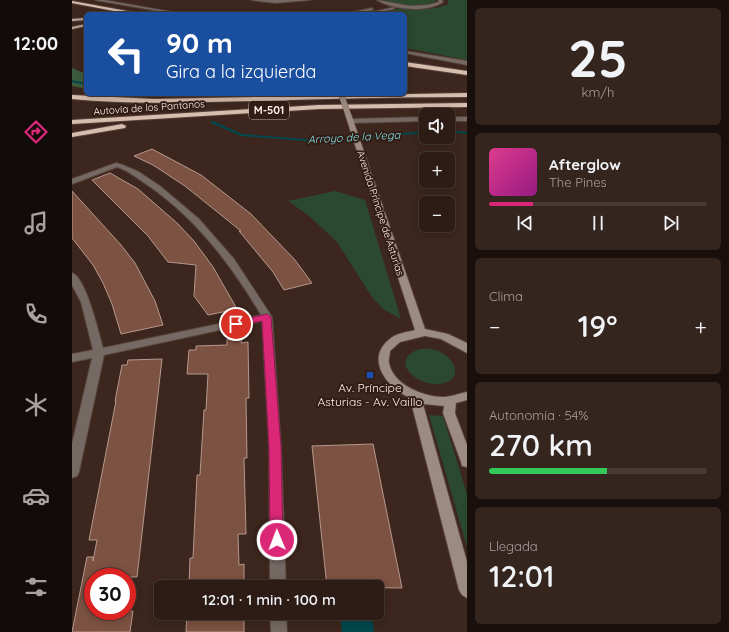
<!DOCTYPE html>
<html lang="es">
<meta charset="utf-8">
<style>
body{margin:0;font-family:Quicksand,sans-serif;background:#35251f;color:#f1f3f6;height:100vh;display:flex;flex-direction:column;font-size:15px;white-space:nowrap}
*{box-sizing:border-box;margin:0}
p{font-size:13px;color:#a7a1a1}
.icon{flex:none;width:22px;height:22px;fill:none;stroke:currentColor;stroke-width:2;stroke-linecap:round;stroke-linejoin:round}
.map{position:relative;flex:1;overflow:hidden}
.side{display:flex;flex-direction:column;gap:8px;padding:8px;background:#190f0c;width:262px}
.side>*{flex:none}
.banner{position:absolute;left:12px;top:12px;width:323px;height:84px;border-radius:6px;box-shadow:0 2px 10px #0003,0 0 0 1px #483a35;background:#1a4fa0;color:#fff;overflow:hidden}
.tools{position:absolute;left:347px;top:108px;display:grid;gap:8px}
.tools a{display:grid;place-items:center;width:36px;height:36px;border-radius:6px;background:#2d1c16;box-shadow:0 2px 10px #0003,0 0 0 1px #483a35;font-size:20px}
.speed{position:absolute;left:12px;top:568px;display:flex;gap:8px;font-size:20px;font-weight:700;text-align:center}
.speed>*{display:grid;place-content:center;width:52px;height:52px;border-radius:50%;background:#2d1c16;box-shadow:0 2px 10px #0003,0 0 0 1px #483a35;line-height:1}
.speed .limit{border:6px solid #d22;background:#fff;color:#111}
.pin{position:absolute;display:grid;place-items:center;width:34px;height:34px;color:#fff;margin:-17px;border:2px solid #fff;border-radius:50%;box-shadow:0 1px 4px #0007}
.me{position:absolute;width:44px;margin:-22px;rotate:359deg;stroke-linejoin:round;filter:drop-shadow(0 0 3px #0008)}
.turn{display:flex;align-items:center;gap:14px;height:84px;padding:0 16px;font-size:18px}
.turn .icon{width:52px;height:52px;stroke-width:2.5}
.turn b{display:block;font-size:28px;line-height:34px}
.big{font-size:30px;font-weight:600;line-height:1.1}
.side .card{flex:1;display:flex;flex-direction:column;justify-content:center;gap:6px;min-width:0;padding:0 14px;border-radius:6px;background:#35251f}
.side .dial{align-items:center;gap:0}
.dial b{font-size:52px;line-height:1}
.song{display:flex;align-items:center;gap:12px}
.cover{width:48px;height:48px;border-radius:6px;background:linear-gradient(135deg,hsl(330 70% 55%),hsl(310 70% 35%))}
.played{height:4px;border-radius:2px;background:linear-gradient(90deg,#db2777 20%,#483a35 20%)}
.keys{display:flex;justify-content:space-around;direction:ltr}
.heat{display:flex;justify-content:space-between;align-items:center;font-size:22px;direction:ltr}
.charge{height:6px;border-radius:3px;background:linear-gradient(90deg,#34c759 54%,#483a35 0)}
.trip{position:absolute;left:82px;top:580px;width:230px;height:40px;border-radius:6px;background:#2d1c16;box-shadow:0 2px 10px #0003,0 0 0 1px #483a35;font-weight:600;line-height:40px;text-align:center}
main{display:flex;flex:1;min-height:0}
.tabs{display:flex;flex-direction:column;width:72px;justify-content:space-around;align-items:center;background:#120b09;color:#a7a1a1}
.tabs .icon{width:28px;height:28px}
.tabs .active{color:#db2777}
.tabs b{font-size:18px;color:#f1f3f6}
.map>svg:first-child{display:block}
</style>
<main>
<nav class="tabs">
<b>12:00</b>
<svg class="icon active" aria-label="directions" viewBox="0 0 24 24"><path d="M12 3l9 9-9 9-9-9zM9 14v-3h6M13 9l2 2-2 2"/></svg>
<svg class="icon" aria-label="music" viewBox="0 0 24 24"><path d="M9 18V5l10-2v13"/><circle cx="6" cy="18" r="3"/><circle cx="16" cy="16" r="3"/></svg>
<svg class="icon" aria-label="phone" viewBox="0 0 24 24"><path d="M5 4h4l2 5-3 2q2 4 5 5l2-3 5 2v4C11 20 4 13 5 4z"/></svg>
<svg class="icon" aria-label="climate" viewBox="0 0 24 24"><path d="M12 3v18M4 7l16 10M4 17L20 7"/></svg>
<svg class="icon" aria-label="car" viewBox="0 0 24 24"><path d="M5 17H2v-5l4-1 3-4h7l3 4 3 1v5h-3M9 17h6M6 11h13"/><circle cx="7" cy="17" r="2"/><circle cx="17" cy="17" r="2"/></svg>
<svg class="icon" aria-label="filters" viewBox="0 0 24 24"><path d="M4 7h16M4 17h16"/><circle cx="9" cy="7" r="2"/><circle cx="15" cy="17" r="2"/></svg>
</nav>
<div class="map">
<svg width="395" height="632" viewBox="0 0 395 632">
<rect width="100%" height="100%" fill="#3c261d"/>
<g fill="#2b492f">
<path d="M310 0H364C358 11 320 6 310 0Z"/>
<path d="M376 0H395V60L333 48V14H302C310 12 318 9 326 9 343 7 361 12 376 4Z"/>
<path d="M263 191 293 200 329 319 311 309 300 297 265 242 236 215 216 201Z"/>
<path d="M348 349C354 349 360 348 366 351 378 355 393 374 375 382 351 392 312 361 348 349Z"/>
<path d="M357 415 371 416 395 494V547Z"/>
</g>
<path fill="#3b5c3f" d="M0 68 14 74V89L0 86Z"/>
<path fill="#02484c" d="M300 615 302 632H270L268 616Z"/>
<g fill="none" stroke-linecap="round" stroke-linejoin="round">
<g fill="#02484c" fill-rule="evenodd">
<path d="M0 80 14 83V85L0 82Z"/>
<path d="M139 121H141L170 134 247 140 354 131V133L247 142 169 136 139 123Z"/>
<path d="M376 130 395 132V134L376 132Z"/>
</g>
</g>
<g fill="#7c5242" stroke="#b5998e">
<path d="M80 149 129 175 179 214 223 260 240 283 212 290 201 272 167 231H169L113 186 81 165 62 156Z"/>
<path d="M38 173 66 189 105 223 122 241 141 267 165 309 136 315 122 296 124 265 96 262 76 236 20 180Z"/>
<path d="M0 191 49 245 63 263 83 301 91 325 49 334 40 304 31 283 21 265 0 238Z"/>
<path d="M155 339H170L169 343 176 342 177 398H174L175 458H172L174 534H166L167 565 172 564V585L154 587H117L118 558H121L125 475H128L132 410H134L136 374H115L117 350H124V346L155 345Z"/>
<path d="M90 359 65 577H21V611H61L58 632H0L15 557H21V561L25 540H17L44 401H43L50 365H55L56 360Z"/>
<path d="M301 444 330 588 255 587 240 446Z"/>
<path d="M115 613H172V632H114Z"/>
</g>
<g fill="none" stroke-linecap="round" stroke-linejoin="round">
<g stroke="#57423a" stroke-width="2">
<g id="street">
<path d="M23 0H32L112 14H103Z"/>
<path d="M179 0H238L203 3Z"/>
<path d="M305 0 338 6 356 5 367 2 366 0H370L371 2C356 13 320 10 305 0Z"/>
<path d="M323 7 322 9 299 14H291Z"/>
<path d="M300 8 301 10 276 14 277 13Z"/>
<path d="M333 51 395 61V65L333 53Z"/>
<path d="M354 117V121L279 123 276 121 279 119Z"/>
<rect x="376" y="117" width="19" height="4"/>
<path d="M44 163 51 165 67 172 88 186 127 219 162 259 200 317 209 447 214 587H198L197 447 190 321 32 355 7 472 5 476 0 478V444L20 358 0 362V354L21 350 9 302 0 285V273C14 277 27 334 31 348L189 315C159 264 123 217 74 184 65 178 55 170 45 167L0 184V179Z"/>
<path d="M198 613H214L215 632H199Z"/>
</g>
</g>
<g stroke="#57423a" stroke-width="2">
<path id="secondary" d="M276 112 279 114 353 329 376 334 395 343V353L369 339 353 336 328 342 318 351C318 355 316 360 317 363 321 385 352 397 371 397 379 397 388 393 395 392V400L384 403 383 413 395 445V467L390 466 389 462 371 413 372 406 351 404 395 562V598L390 595 387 590 338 398C314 387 292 358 319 338 325 333 336 332 343 330L273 114Z"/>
</g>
<g stroke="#57423a" stroke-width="2">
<g id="primary">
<path d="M14 18V20L0 21V19Z"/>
<path d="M14 24V26L0 29V27Z"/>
</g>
</g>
<g stroke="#57423a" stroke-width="2">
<g id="highway">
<path d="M0 1 66 13 68 14H58L0 3Z"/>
<path d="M333 62 395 71V75L333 66Z"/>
<path d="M395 93V97C323 97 251 99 179 101 119 102 60 105 0 99V95L82 99Z"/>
<path d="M395 103V107L247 109 0 124V120L247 105Z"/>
<path d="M50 124 54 126 53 128 0 137V133Z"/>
</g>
</g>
<use href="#street" fill="#746963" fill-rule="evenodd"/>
<use href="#secondary" fill="#9c8b81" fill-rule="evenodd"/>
<use href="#primary" fill="#bba598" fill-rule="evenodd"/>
<use href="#highway" fill="#d7bdad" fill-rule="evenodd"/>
<g stroke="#57423a" stroke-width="6" stroke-linecap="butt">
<path id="secondary-bridge" d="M269 94 276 114"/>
</g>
<use href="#secondary-bridge" stroke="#9c8b81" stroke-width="5.5"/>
</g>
<path fill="#db2777" stroke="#8e194d" d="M195 314 199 317 209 447 211 540 210 545 205 547 200 545 198 540 197 447 190 321 164 327 160 324 164 321Z"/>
<rect fill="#1a4fb4" stroke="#321c14" stroke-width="1.5" x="294" y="371" width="8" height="8" rx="2"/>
<g text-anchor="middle" stroke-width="4" stroke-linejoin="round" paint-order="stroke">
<g font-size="10" fill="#feefe9" stroke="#321c14">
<text transform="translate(77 107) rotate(-4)" y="4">Autovía de los Pantanos</text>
<text transform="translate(309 213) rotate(72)" y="4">Avenida Príncipe de Asturias</text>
</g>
<rect fill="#321c14" stroke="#c1b0a9" stroke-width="1" x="177" y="101" width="40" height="18" rx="3"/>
<g font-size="11" font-weight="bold" fill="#feefe9">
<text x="197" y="114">M-501</text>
</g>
<g font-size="11" font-style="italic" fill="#7fdfe6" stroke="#321c14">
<text transform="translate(282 137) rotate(-3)" y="4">Arroyo de la Vega</text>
</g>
<g font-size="12" fill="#feefe9" stroke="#321c14">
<text x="298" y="392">Av. Príncipe<tspan x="298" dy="14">Asturias - Av. Vaillo</tspan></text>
</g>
</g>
</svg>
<div class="tools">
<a><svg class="icon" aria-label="sound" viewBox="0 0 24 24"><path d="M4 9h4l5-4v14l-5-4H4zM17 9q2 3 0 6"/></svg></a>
<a>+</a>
<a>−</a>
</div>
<div class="speed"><div class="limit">30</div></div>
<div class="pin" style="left:164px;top:324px;background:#d93025"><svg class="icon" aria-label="arrive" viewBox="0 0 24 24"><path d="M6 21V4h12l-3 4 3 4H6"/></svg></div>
<svg class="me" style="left:205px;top:540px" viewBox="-20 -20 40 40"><circle r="17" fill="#db2777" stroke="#fff" stroke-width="3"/><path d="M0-11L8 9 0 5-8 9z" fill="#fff"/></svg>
<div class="trip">12:01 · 1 min · 100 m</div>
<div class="banner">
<div class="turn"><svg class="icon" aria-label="left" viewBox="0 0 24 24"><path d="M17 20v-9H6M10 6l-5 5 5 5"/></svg><div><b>90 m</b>Gira a la izquierda</div></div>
</div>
</div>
<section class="side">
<div class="card dial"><b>25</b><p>km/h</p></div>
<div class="card">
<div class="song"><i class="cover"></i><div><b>Afterglow</b><p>The Pines</p></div></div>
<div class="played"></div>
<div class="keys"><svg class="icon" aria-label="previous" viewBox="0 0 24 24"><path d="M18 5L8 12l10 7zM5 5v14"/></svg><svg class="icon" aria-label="pause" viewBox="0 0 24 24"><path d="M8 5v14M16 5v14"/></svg><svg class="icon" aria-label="next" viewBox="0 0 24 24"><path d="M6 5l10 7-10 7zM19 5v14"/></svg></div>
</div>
<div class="card"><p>Clima</p>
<div class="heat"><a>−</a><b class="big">19°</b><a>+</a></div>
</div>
<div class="card"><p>Autonomía · 54%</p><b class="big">270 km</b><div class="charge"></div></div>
<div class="card"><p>Llegada</p><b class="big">12:01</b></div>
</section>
</main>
